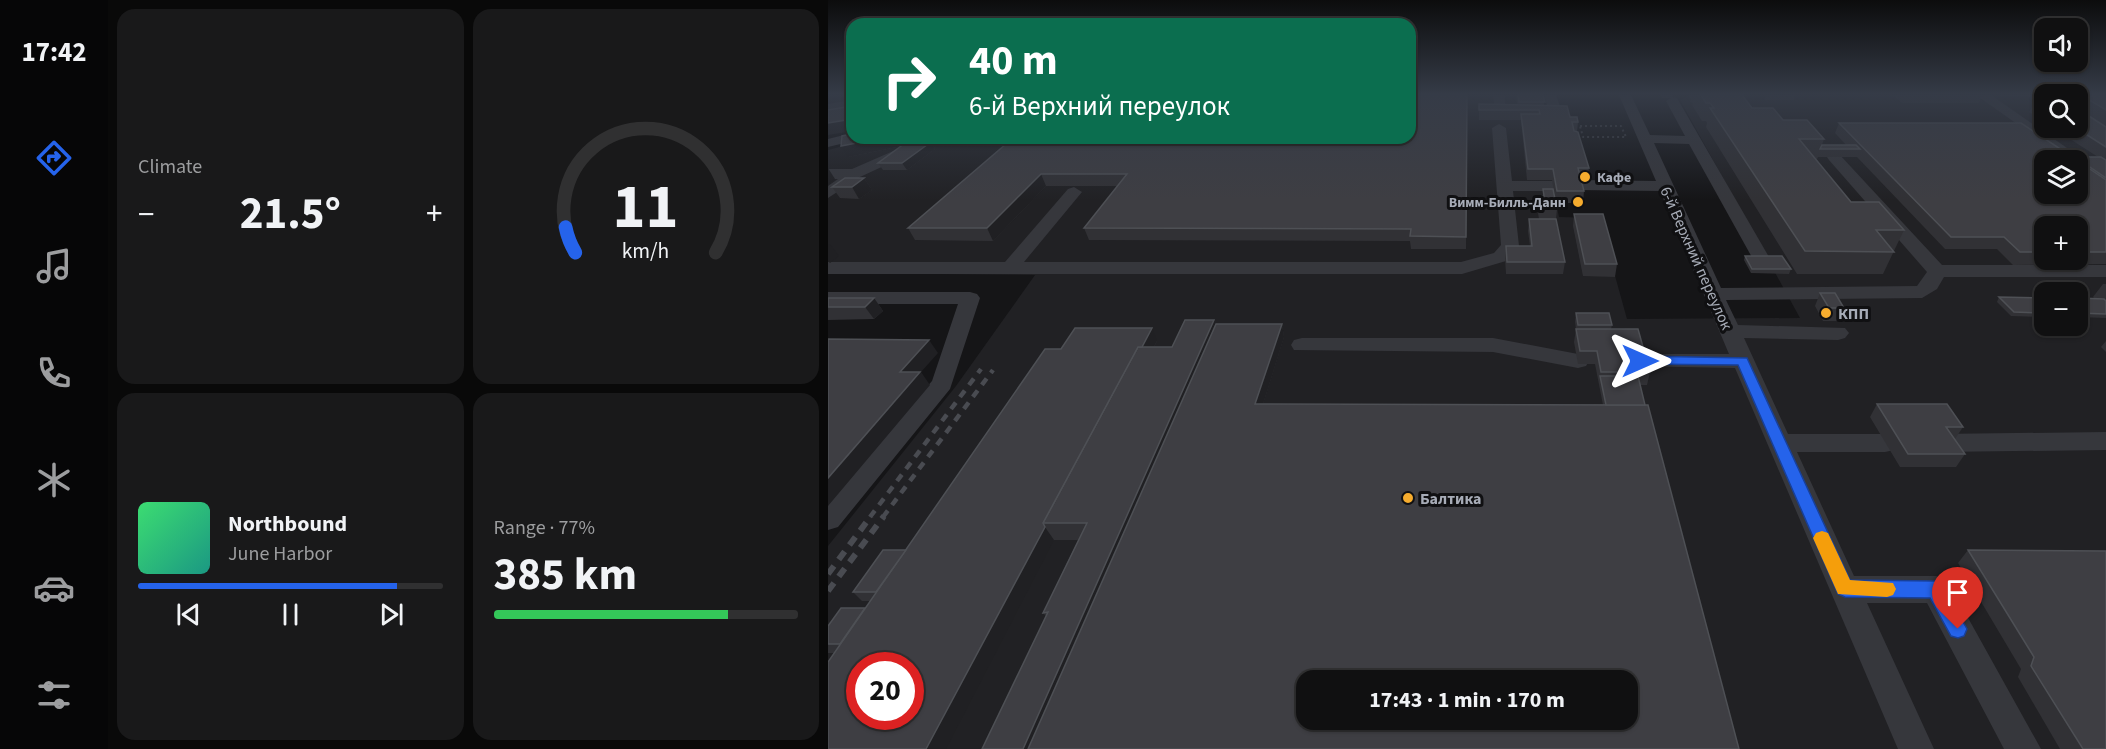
<!DOCTYPE html>
<meta charset="utf-8">
<style>
body{margin:0;font-family:"Source Sans 3",sans-serif;background:#19191a;color:#f1f3f6;height:100vh;display:flex;flex-direction:column;font-size:22px;white-space:nowrap}
*{box-sizing:border-box;margin:0}
p{font-size:20px;color:#9c9d9f}
.icon{flex:none;width:33px;height:33px;fill:none;stroke:currentColor;stroke-width:2;stroke-linecap:round;stroke-linejoin:round}
.map{position:relative;flex:1;overflow:hidden}
.drawer{display:flex;flex-direction:column;gap:9px;padding:9px;background:#090909;width:720px}
.drawer>*{flex:none}
.guide{position:absolute;left:18px;top:18px;width:570px;height:126px;border-radius:18px;box-shadow:0 2px 4px #0004,0 0 0 2px #303031;background:#0b6e4f;color:#fff;overflow:hidden}
.fabs{position:absolute;left:1206px;top:18px;display:grid;gap:12px}
.fabs a{display:grid;place-items:center;width:54px;height:54px;border-radius:12px;background:#101011;box-shadow:0 2px 4px #0004,0 0 0 2px #303031;font-size:30px}
.speed{position:absolute;left:18px;top:652px;display:flex;gap:12px;font-size:30px;font-weight:700;text-align:center}
.speed>*{display:grid;place-content:center;width:78px;height:78px;border-radius:50%;background:#101011;box-shadow:0 2px 4px #0004,0 0 0 2px #303031;line-height:1}
.speed .limit{border:9px solid #d22;background:#fff;color:#111}
.pin{position:absolute;display:grid;place-items:center;width:51px;height:51px;color:#fff;margin:-62px -26px;border-radius:50% 50% 50% 0;rotate:-45deg;box-shadow:0 0 6px #0007}
.pin .icon{rotate:45deg}
.me{position:absolute;width:66px;margin:-33px;rotate:90deg;stroke-linejoin:round;filter:drop-shadow(0 0 4px #0008)}
.turn{display:flex;align-items:center;gap:21px;height:126px;padding:0 24px;font-size:27px}
.turn .icon{width:78px;height:78px;stroke-width:2.5}
.turn b{display:block;font-size:42px;line-height:51px}
.big{font-size:45px;font-weight:700;line-height:1.1}
.drawer .card{flex:1;display:flex;flex-direction:column;justify-content:center;gap:9px;min-width:0;padding:0 21px;border-radius:18px;background:#19191a}
.drawer .dial{align-items:center;gap:0}
.dial svg{height:156px;overflow:visible;fill:none;stroke:#303031;stroke-width:7;stroke-linecap:round;text-anchor:middle}
.dial text{fill:#f1f3f6;stroke:none}
.song{display:flex;align-items:center;gap:18px}
.cover{width:72px;height:72px;border-radius:9px;background:linear-gradient(135deg,hsl(140 70% 55%),hsl(170 70% 35%))}
.played{height:6px;border-radius:3px;background:linear-gradient(90deg,#2563eb 85%,#303031 85%)}
.keys{display:flex;justify-content:space-around;direction:ltr}
.heat{display:flex;justify-content:space-between;align-items:center;font-size:33px;direction:ltr}
.charge{height:9px;border-radius:4px;background:linear-gradient(90deg,#34c759 77%,#303031 0)}
.drawer .tiles{flex:1;display:grid;gap:9px;grid-template-columns:repeat(2,1fr)}
.trip{position:absolute;left:468px;top:670px;width:342px;height:60px;border-radius:18px;background:#101011;box-shadow:0 2px 4px #0004,0 0 0 2px #303031;font-weight:700;line-height:60px;text-align:center}
main{display:flex;flex:1;min-height:0}
.menu{display:flex;flex-direction:column;width:108px;justify-content:space-around;align-items:center;background:#060607;color:#9c9d9f}
.menu .icon{width:42px;height:42px}
.menu .active{color:#2563eb}
.menu b{font-size:27px;color:#f1f3f6}
.map>svg:first-child{display:block}
</style>
<main>
<nav class="menu">
<b>17:42</b>
<svg class="icon active" aria-label="directions" viewBox="0 0 24 24"><path d="M12 3l9 9-9 9-9-9zM9 14v-3h6M13 9l2 2-2 2"/></svg>
<svg class="icon" aria-label="music" viewBox="0 0 24 24"><path d="M9 18V5l10-2v13"/><circle cx="6" cy="18" r="3"/><circle cx="16" cy="16" r="3"/></svg>
<svg class="icon" aria-label="phone" viewBox="0 0 24 24"><path d="M5 4h4l2 5-3 2q2 4 5 5l2-3 5 2v4C11 20 4 13 5 4z"/></svg>
<svg class="icon" aria-label="climate" viewBox="0 0 24 24"><path d="M12 3v18M4 7l16 10M4 17L20 7"/></svg>
<svg class="icon" aria-label="car" viewBox="0 0 24 24"><path d="M5 17H2v-5l4-1 3-4h7l3 4 3 1v5h-3M9 17h6M6 11h13"/><circle cx="7" cy="17" r="2"/><circle cx="17" cy="17" r="2"/></svg>
<svg class="icon" aria-label="filters" viewBox="0 0 24 24"><path d="M4 7h16M4 17h16"/><circle cx="9" cy="7" r="2"/><circle cx="15" cy="17" r="2"/></svg>
</nav>
<section class="drawer">
<div class="tiles">
<div class="card"><p>Climate</p>
<div class="heat"><a>−</a><b class="big">21.5°</b><a>+</a></div>
</div>
<div class="card dial"><svg viewBox="0 0 100 80">
<path d="M14 69A42 42 0 1 1 86 69"/>
<path d="M14 69A42 42 0 0 1 9 56" stroke="#2563eb"/>
<text x="50" y="56" font-size="32" font-weight="700">11</text>
<text x="50" y="72" font-size="11">km/h</text>
</svg></div>
<div class="card">
<div class="song"><i class="cover"></i><div><b>Northbound</b><p>June Harbor</p></div></div>
<div class="played"></div>
<div class="keys"><svg class="icon" aria-label="previous" viewBox="0 0 24 24"><path d="M18 5L8 12l10 7zM5 5v14"/></svg><svg class="icon" aria-label="pause" viewBox="0 0 24 24"><path d="M8 5v14M16 5v14"/></svg><svg class="icon" aria-label="next" viewBox="0 0 24 24"><path d="M6 5l10 7-10 7zM19 5v14"/></svg></div>
</div>
<div class="card"><p>Range · 77%</p><b class="big">385 km</b><div class="charge"></div></div>
</div>
</section>
<div class="map">
<svg width="1278" height="749" viewBox="0 0 1278 749">
<rect width="100%" height="100%" fill="#151517"/>
<path fill="#212124" fill-rule="evenodd" d="M582 95H712L716 112 749 179 755 203H728L731 217 771 218 799 319 972 318 852 100 862 95H1216V128H1250L1278 95V749H0V546L128 386 207 275 0 273V150L45 138H582ZM1216 160H1250V194H1216ZM1216 226H1250V260H1216ZM1216 292H1250V326H1216ZM32 666H82V717H32ZM478 681H800V720H478Z"/>
<g fill="none" stroke-linecap="round" stroke-linejoin="round">
<path stroke="#3c3e43" stroke-width="2" stroke-dasharray="2 3" stroke-linecap="butt" d="M752 126H793L798 137H755Z"/>
<g fill="#36373c" fill-rule="evenodd">
<path d="M665 95H677V110H667Z"/>
<path d="M716 95H728L733 109 731 112H721Z"/>
<path d="M791 95H803L822 135 857 136 838 101 844 97 849 98 941 257 938 261H926L861 144 826 143 893 288 1089 286 1099 272 1001 160 999 157 1006 153 1011 154 1114 265H1278V277H1116L1109 289 1094 298 898 300 910 325 1017 328 1021 333 1017 338 1010 340 916 338 960 434H1057L1066 436 1069 443 1066 450 1057 452H969L1026 576H1108L1119 580 1213 749H1176L1099 603H1039L1106 749H1070L907 368 804 366 801 361 804 356 812 354H901L832 191 750 190 742 185 750 180 828 181Z"/>
<path d="M1148 95H1163L1259 162 1252 166 1250 160H1240Z"/>
<path d="M24 98V106L0 110V102Z"/>
<path d="M671 124 678 128 684 181H725L733 186 725 191H685L691 246 678 261 634 274H0V262H177L240 189 246 187 254 192 196 262H633L666 253 673 245 664 128Z"/>
<path d="M24 133V138H30L29 140 0 147V139Z"/>
<path d="M95 138H116L32 177 0 198V186L10 179H0V169H24Z"/>
<path d="M0 292H142L149 294 152 298 122 389 10 527 0 530V500L104 381 130 304H0Z"/>
<path d="M474 338H665L750 354 758 356 761 361 758 366 750 368 665 352 466 350 463 345 466 340Z"/>
<path d="M1278 432V450L1111 452 1102 450 1099 443 1102 436 1111 434Z"/>
</g>
<g stroke="#494b51" stroke-width="4.5" stroke-dasharray="8 7" stroke-linecap="butt">
<path d="M42 517 153 369"/>
<path d="M55 517 165 370"/>
</g>
<g stroke="#494b51" stroke-width="6" stroke-dasharray="10 8" stroke-linecap="butt">
<path d="M0 574 43 516"/>
<path d="M0 591 56 516"/>
</g>
</g>
<g fill="#313135" fill-rule="evenodd">
<path d="M639 95 638 249H583L582 241 261 240 256 228 290 186H218L165 241 87 240 80 228 185 138H582Z"/>
<path d="M688 95H715L716 105 742 117 750 122 749 132 761 168 759 179H753L756 191 755 203H728L724 180H699L693 120H651V104L689 105Z"/>
<path d="M833 95H845L844 98H834Z"/>
<path d="M861 95H967L966 100H936L924 108 955 120 996 139 994 145H1018L1007 133 1011 123 1246 159 1247 157H1270L1225 128H1250V95H1278V264L1185 265 1169 249H1117L1029 157H990L989 159H988L1023 202 1076 230 1055 274H969L878 127 879 123 878 121H874L864 105 865 103 862 102 863 99 861 98ZM1216 226H1250V260H1216Z"/>
<path d="M1065 95H1154L1151 103H1074Z"/>
<path d="M1172 95H1206V96H1174Z"/>
<path d="M1207 102H1216V122L1201 112Z"/>
<path d="M24 138H82L83 142H103L107 149 79 170H55L50 163 74 146 20 157Z"/>
<path d="M36 178 44 190 31 199 12 198 4 187Z"/>
<path d="M715 189 729 209 728 219 737 262 735 274H678L677 258 678 246H702L700 231 701 219H711L709 207 710 196H715Z"/>
<path d="M746 214 789 264 787 277 755 276 745 226Z"/>
<path d="M917 256 963 269 961 274 923 273 916 260Z"/>
<path d="M1275 284H1278V318L1250 317V298L1267 299 1265 297Z"/>
<path d="M992 293 1016 308 1010 321H995L987 306Z"/>
<path d="M1171 297 1216 298V317L1183 316 1169 302Z"/>
<path d="M0 298H46L55 311 46 319 0 320Z"/>
<path d="M748 313 784 325 783 329 822 372 819 385H812L817 405 218 616 215 613 250 540H226L6 653H0V626L37 608 42 601H34L25 592 78 550 233 349 329 341 326 347H344L388 324H454L456 337 435 404 775 405 767 364H750L746 342 748 329 747 322Z"/>
<path d="M1278 341V352L1273 347Z"/>
<path d="M1049 404 1135 427 1127 439 1137 454 1128 467H1072L1042 417Z"/>
<path d="M1140 550 1278 749H1232L1190 677 1193 669 1130 563Z"/>
</g>
<g fill="#202023">
<path d="M0 95H24V100L0 104Z"/>
<path d="M917 95H938L936 101 912 114Z"/>
<path d="M24 119V131L0 135V123Z"/>
<path d="M54 138H82L83 144 20 157 13 146Z"/>
<path d="M103 142 107 149 79 170 74 163Z"/>
<path d="M0 168 7 179 0 184Z"/>
<path d="M213 174 218 186 165 241 159 228Z"/>
<path d="M36 178 44 190 31 199 24 187Z"/>
<path d="M2 244 11 256 2 263 0 261V245Z"/>
<path d="M46 298 55 311 46 319 37 307Z"/>
<path d="M386 320 391 337 216 749H195Z"/>
<path d="M454 324 456 337 431 417 427 404Z"/>
<path d="M324 328 329 341 235 523H219Z"/>
<path d="M101 340 110 353 93 372 102 385 0 506V478L72 372Z"/>
<path d="M217 527 226 540 118 749H98Z"/>
</g>
<g fill="#3e3e43" stroke="#4e5055" stroke-width="1.5" fill-rule="evenodd">
<path d="M582 95H639L638 237 582 236 583 229 256 228 299 174H213L159 228H80L185 138H582Z"/>
<path d="M690 95H715L717 102H691Z"/>
<path d="M873 95H914L924 108H945L955 120H979L996 139H971L1023 202H1051L1076 230H1048L1066 252 977 251 882 108H886L882 103H878Z"/>
<path d="M1253 95H1278V110Z"/>
<path d="M1207 102H1216V108Z"/>
<path d="M651 104 739 106 742 117H749L750 122H744L746 131 750 132 761 168H750L756 191H729L725 169H700L693 114H712L711 110H651Z"/>
<path d="M24 106V119L0 123V110Z"/>
<path d="M1250 109 1278 127V147L1248 128H1250Z"/>
<path d="M1011 123H1193L1249 160H1216V194H1250V161L1278 180V252H1250V226H1216V252H1192L1176 237H1123Z"/>
<path d="M24 134V138H54L13 146 14 136Z"/>
<path d="M80 141 103 142 74 163H50Z"/>
<path d="M994 145H1028L1032 149H992Z"/>
<path d="M1247 157H1273L1278 160V178Z"/>
<path d="M17 178H36L24 187H4Z"/>
<path d="M715 189H725L729 209H712L710 196H716Z"/>
<path d="M746 214H775L789 264H757Z"/>
<path d="M701 219H728L737 262H679L678 246H704Z"/>
<path d="M917 256H954L963 269H924Z"/>
<path d="M992 293H1007L1016 308H1001Z"/>
<path d="M1171 297 1216 298V313L1186 312Z"/>
<path d="M0 298H46L37 307H0Z"/>
<path d="M1250 298 1276 299 1278 301V314L1250 313Z"/>
<path d="M748 313H781L784 325H750Z"/>
<path d="M357 320H386L195 749H154L220 612 215 613 259 523H215L310 347H344Z"/>
<path d="M388 324H454L427 404 820 405 911 749H200ZM478 681H800V720H478Z"/>
<path d="M247 328H324L314 347H310L215 523 217 527 98 749H0V662L217 349H233ZM32 666H82V717H32Z"/>
<path d="M748 329H810L822 372H773L769 351H752Z"/>
<path d="M0 339 101 340 72 372H92L0 478Z"/>
<path d="M772 376H810L817 405H778Z"/>
<path d="M1049 404H1119L1135 427H1118L1137 454H1080Z"/>
<path d="M55 550H78L48 592H25Z"/>
<path d="M1140 550 1278 551V749H1255L1203 666 1206 657Z"/>
<path d="M13 608H37L12 644H0V626Z"/>
</g>
<linearGradient id="sky" x2="0" y2="1"><stop stop-color="#0c0c0d"/><stop offset="0.47" stop-color="#353b47"/><stop offset="1" stop-color="#353b47" stop-opacity="0"/></linearGradient>
<rect width="1278" height="200" fill="url(#sky)"/>
<path fill="#2563eb" stroke="#184099" stroke-width="1.5" d="M812 356 919 358 1022 580 1107 581 1114 584 1139 629 1136 636 1130 638 1123 636 1102 598 1017 597 1010 594 910 365 808 364 806 361Z"/>
<path fill="#f59e0b" d="M994 531 1000 533 1022 580 1065 583 1068 589 1065 595 1059 597 1010 594 985 538 988 533Z"/>
<g fill="#f6ac2e" stroke="#101012" stroke-width="2">
<circle cx="757" cy="177" r="6"/>
<circle cx="750" cy="202" r="6"/>
<circle cx="998" cy="313" r="6"/>
<circle cx="580" cy="498" r="6"/>
</g>
<g text-anchor="middle" stroke-width="6" stroke-linejoin="round" paint-order="stroke">
<g font-size="14" font-weight="bold" fill="#a7acb7" stroke="#101012" text-anchor="start">
<text x="769" y="182">Кафе</text>
<text x="738" y="207" text-anchor="end">Вимм-Билль-Данн</text>
</g>
<g font-size="16" fill="#a7acb7" stroke="#101012">
<text transform="translate(869 258) rotate(66)" y="6">6-й Верхний переулок</text>
</g>
<g font-size="16" font-weight="bold" fill="#a7acb7" stroke="#101012" text-anchor="start">
<text x="1010" y="319">КПП</text>
<text x="592" y="504">Балтика</text>
</g>
</g>
</svg>
<div class="fabs">
<a><svg class="icon" aria-label="sound" viewBox="0 0 24 24"><path d="M4 9h4l5-4v14l-5-4H4zM17 9q2 3 0 6"/></svg></a>
<a><svg class="icon" aria-label="search" viewBox="0 0 24 24"><circle cx="10" cy="10" r="6"/><path d="M15 15l6 6"/></svg></a>
<a><svg class="icon" aria-label="layers" viewBox="0 0 24 24"><path d="M12 4l9 5-9 5-9-5zM3 14l9 5 9-5"/></svg></a>
<a>+</a>
<a>−</a>
</div>
<div class="speed"><div class="limit">20</div></div>
<div class="pin" style="left:1130px;top:629px;background:#d93025"><svg class="icon" aria-label="arrive" viewBox="0 0 24 24"><path d="M6 21V4h12l-3 4 3 4H6"/></svg></div>
<svg class="me" style="left:812px;top:361px" viewBox="-20 -20 40 40"><path d="M0-17L14 15 0 8-14 15z" fill="#2563eb" stroke="#fff" stroke-width="4"/></svg>
<div class="trip">17:43 · 1 min · 170 m</div>
<div class="guide">
<div class="turn"><svg class="icon" aria-label="right" viewBox="0 0 24 24"><path d="M7 20v-9h11M14 6l5 5-5 5"/></svg><div><b>40 m</b>6-й Верхний переулок</div></div>
</div>
</div>
</main>
